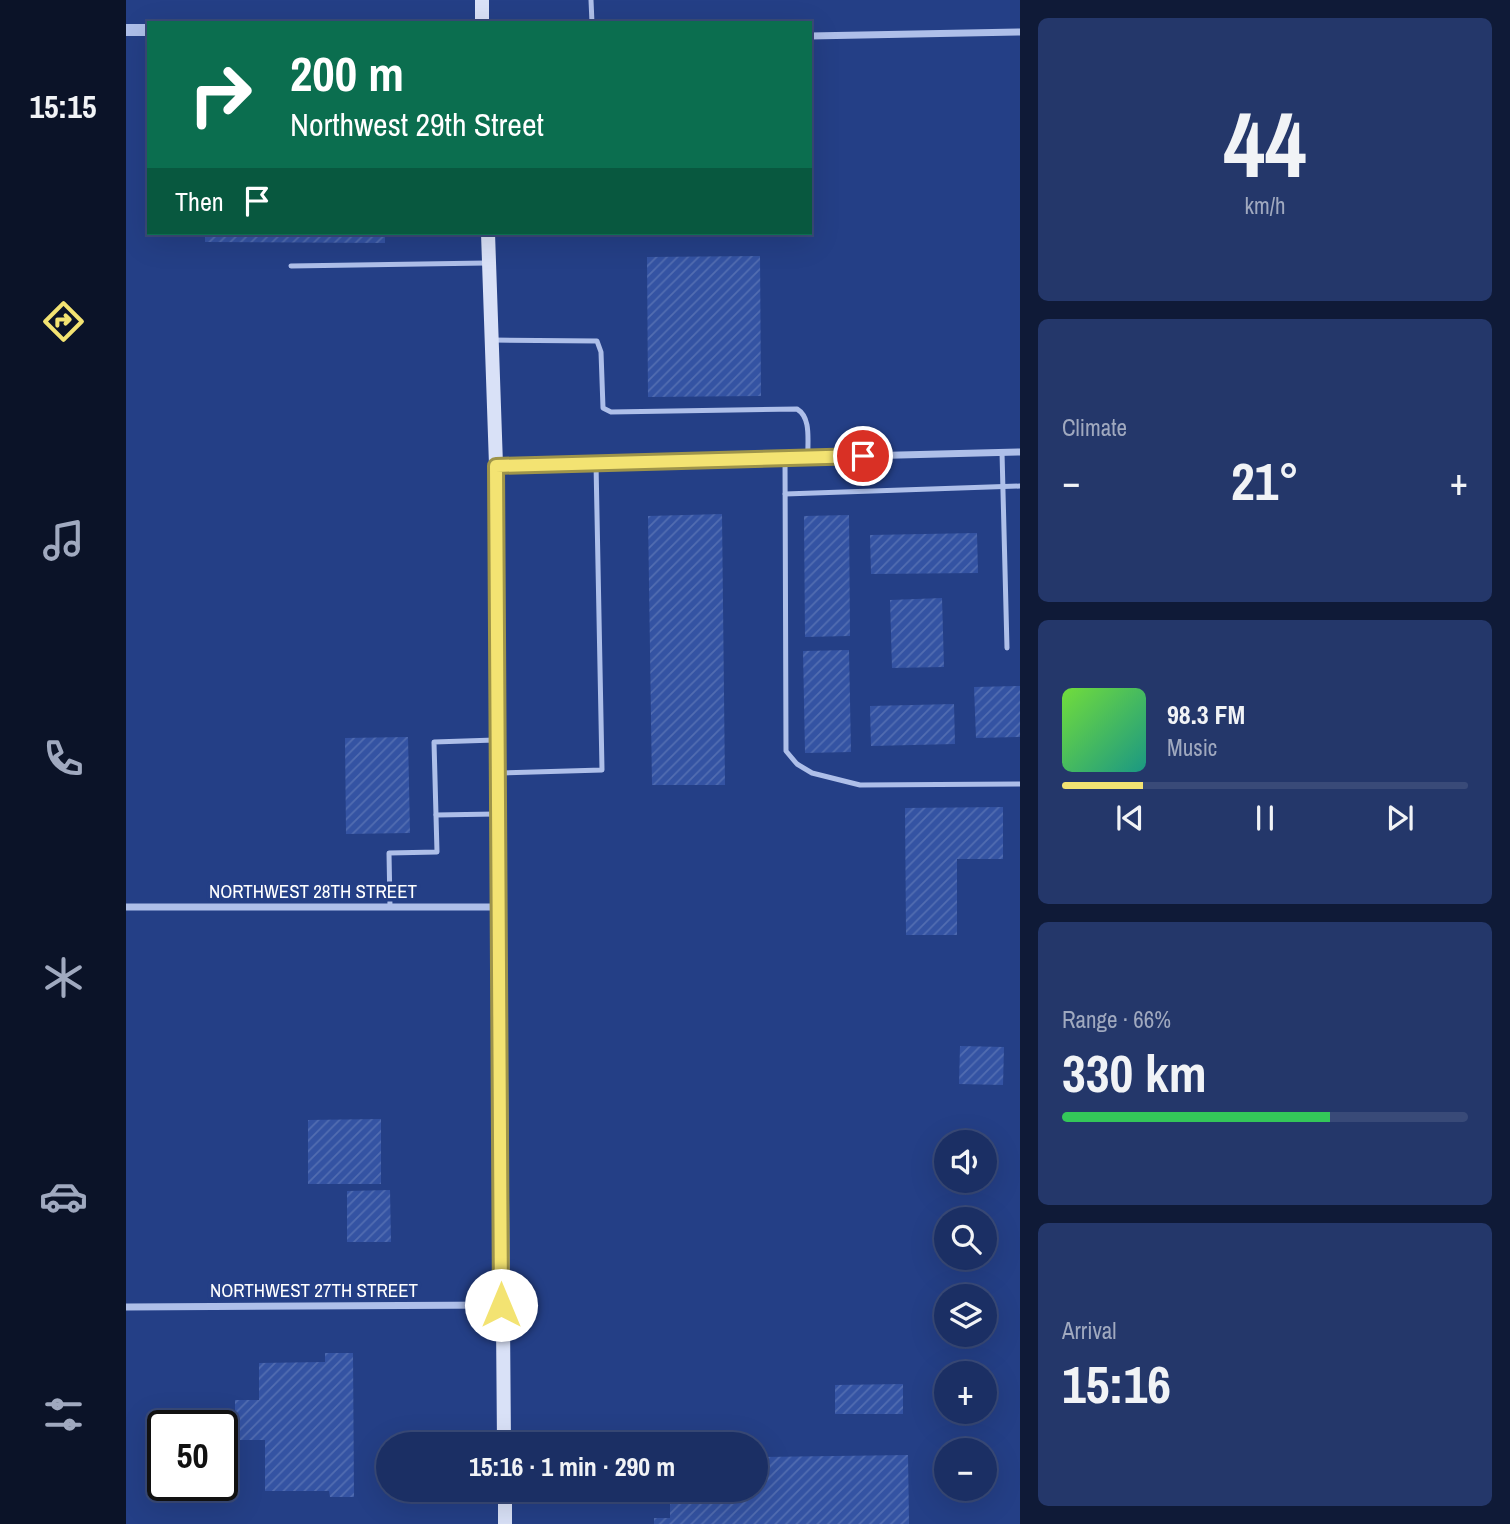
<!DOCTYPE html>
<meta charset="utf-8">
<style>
body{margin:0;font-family:"Archivo Narrow",sans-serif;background:#24376a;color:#f1f3f6;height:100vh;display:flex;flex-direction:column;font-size:26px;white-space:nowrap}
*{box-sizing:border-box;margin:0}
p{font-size:23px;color:#a0a9bf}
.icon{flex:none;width:38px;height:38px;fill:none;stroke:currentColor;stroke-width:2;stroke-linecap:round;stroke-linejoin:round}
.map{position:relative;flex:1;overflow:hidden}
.sheet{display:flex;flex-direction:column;gap:18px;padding:18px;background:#0f1a37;width:490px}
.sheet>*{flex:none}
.top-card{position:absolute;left:21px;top:21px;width:665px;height:214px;border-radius:0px;box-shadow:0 7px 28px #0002,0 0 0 2px #394a78;background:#0b6e4f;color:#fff;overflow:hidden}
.tools{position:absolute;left:808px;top:1130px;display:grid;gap:14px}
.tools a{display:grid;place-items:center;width:63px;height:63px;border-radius:50%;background:#1b2f64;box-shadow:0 7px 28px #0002,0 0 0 2px #394a78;font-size:35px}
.speed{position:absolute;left:21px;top:1410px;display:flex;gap:14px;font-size:35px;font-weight:700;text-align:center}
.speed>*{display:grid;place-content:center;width:91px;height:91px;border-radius:50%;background:#1b2f64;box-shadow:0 7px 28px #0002,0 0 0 2px #394a78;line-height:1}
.speed .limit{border:4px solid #111;border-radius:10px;background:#fff;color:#111}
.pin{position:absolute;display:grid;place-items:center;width:60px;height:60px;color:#fff;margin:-30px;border:4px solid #fff;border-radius:50%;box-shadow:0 2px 7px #0007}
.me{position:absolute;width:77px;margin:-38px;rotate:0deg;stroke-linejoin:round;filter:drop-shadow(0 0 5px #0008)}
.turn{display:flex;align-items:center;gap:24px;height:147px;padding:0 28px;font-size:32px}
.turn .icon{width:91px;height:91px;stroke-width:2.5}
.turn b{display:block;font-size:49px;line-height:60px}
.then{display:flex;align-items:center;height:66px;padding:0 28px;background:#0003;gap:14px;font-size:26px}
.big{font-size:52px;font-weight:700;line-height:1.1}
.sheet .card{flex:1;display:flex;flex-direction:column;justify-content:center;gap:10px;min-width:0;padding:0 24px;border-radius:10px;background:#24376a}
.sheet .dial{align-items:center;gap:0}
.dial b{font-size:91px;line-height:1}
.song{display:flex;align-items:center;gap:21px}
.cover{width:84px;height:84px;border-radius:10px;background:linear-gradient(135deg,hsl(100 70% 55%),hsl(170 70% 35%))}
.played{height:7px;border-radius:4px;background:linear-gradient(90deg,#f3e372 20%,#394a78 20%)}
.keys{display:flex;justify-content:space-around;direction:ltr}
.heat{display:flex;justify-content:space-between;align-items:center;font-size:38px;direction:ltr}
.charge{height:10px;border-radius:5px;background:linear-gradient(90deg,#34c759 66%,#394a78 0)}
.trip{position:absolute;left:250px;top:1432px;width:392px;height:70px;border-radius:35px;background:#1b2f64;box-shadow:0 7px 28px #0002,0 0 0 2px #394a78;font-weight:700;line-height:70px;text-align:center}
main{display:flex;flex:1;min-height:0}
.tabs{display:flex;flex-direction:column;width:126px;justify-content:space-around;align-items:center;background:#0b1328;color:#a0a9bf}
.tabs .icon{width:49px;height:49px}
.tabs .active{color:#f3e372}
.tabs b{font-size:32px;color:#f1f3f6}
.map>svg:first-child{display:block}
</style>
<main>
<nav class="tabs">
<b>15:15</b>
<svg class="icon active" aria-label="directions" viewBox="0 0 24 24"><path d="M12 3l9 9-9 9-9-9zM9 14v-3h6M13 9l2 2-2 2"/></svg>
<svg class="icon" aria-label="music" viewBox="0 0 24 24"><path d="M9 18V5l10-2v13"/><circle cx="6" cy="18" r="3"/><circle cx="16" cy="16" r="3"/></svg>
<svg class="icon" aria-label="phone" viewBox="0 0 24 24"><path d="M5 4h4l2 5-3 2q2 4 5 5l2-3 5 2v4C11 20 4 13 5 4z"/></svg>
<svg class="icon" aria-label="climate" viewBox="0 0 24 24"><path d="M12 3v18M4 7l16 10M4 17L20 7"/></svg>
<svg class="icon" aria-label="car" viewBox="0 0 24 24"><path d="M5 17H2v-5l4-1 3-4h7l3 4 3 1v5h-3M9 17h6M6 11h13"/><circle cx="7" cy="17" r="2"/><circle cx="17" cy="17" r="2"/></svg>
<svg class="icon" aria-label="filters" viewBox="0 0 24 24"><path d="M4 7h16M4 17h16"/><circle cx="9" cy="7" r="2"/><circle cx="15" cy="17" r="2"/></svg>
</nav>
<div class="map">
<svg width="894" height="1524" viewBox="0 0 894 1524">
<defs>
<pattern id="building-hatch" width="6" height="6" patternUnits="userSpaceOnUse" patternTransform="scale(1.75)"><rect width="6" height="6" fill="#3453a3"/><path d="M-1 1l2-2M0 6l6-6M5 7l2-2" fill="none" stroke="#526db1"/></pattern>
</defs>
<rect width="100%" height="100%" fill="#243f86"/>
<g fill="url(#building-hatch)">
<path d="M79 233H259V243L79 242Z"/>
<path d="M634 256 635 396 522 397 521 257Z"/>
<path d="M596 514 599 785H526L522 516Z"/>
<path d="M723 515 724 636 679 637 678 516Z"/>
<path d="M851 533 852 573 745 574 744 535Z"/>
<path d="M816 598 818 667 766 668 764 600Z"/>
<path d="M723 650 725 752 679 753 677 651Z"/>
<path d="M894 686V737L850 738 848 687Z"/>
<path d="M828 704 829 744 745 746 744 706Z"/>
<path d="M282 737 284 833 220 834 219 738Z"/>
<path d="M877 807V859H831V935H780L779 808Z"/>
<path d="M834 1046 878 1047 877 1085 833 1084Z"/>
<path d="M255 1119V1184H182V1120Z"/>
<path d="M264 1190 265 1242H221V1191Z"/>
<path d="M199 1353H227L228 1497H204L203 1491H139V1440H109V1400H133V1363L199 1362Z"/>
<path d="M777 1384V1414H709V1385Z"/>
<path d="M782 1455 783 1524H528V1518H544V1489H630V1457Z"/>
</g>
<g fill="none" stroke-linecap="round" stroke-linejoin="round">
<g stroke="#aebfe9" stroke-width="5">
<path d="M465 0 466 23"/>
<path d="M165 266 360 263"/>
<path d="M366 340 471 341 475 352 477 408 485 412 671 409C686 418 681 442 682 457"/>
<path d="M876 452 881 648"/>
<path d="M659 458 660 751 671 764 686 773 734 785 894 784"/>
<path d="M659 494 894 486"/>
<path d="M374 773 476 770 470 463"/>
<path d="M310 815 370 814"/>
<path d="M264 907 263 853 311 852 308 742 369 740"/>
</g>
<g stroke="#aebfe9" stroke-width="7">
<path d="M684 36 894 32"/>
<path d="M370 465 894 452"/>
<path d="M0 907H373"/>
<path d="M0 1307 375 1305"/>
</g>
<path stroke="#aebfe9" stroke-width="12" d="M0 30H23"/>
<g stroke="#d9e1f7" stroke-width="14">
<path d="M356 0V23"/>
<path d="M362 233 370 465 378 1444"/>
<path d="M379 1489V1524"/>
</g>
</g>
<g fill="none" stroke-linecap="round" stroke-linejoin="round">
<g stroke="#9e944a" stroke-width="18">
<path id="route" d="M375 1305 370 466 737 456"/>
</g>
<use href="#route" stroke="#f3e372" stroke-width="12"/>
</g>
<g text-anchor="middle" stroke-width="7" stroke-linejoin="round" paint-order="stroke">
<g font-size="19" fill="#fff" stroke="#243f86">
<text x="187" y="898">NORTHWEST 28TH STREET</text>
<text x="188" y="1297">NORTHWEST 27TH STREET</text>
</g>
</g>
</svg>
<div class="tools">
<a><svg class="icon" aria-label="sound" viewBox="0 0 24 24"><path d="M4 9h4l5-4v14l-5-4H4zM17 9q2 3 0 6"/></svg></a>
<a><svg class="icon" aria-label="search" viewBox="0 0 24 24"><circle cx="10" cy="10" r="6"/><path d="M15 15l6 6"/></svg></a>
<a><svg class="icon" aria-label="layers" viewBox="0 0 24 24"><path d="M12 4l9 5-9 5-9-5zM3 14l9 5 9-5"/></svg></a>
<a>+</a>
<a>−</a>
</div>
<div class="speed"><div class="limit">50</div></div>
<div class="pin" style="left:737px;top:456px;background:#d93025"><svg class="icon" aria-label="arrive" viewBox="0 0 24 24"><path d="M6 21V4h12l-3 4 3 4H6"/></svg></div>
<svg class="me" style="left:375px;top:1305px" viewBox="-20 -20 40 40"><circle r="19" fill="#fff"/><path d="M0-13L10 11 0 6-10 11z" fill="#f3e372"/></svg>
<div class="trip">15:16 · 1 min · 290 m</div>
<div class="top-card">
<div class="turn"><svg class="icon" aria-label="right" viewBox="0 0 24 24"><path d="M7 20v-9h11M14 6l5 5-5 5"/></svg><div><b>200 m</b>Northwest 29th Street</div></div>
<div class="then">Then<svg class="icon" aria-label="arrive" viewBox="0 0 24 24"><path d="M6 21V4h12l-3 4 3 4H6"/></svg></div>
</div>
</div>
<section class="sheet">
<div class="card dial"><b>44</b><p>km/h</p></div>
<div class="card"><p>Climate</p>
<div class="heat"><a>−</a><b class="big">21°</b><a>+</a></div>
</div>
<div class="card">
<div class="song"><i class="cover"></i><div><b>98.3 FM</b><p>Music</p></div></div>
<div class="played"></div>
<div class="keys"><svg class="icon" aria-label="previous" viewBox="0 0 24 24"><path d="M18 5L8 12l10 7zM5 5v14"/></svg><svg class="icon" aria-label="pause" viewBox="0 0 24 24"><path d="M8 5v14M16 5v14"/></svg><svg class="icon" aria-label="next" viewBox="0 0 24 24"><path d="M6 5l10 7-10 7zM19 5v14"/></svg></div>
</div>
<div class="card"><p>Range · 66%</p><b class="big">330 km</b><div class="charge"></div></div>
<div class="card"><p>Arrival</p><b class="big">15:16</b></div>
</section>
</main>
